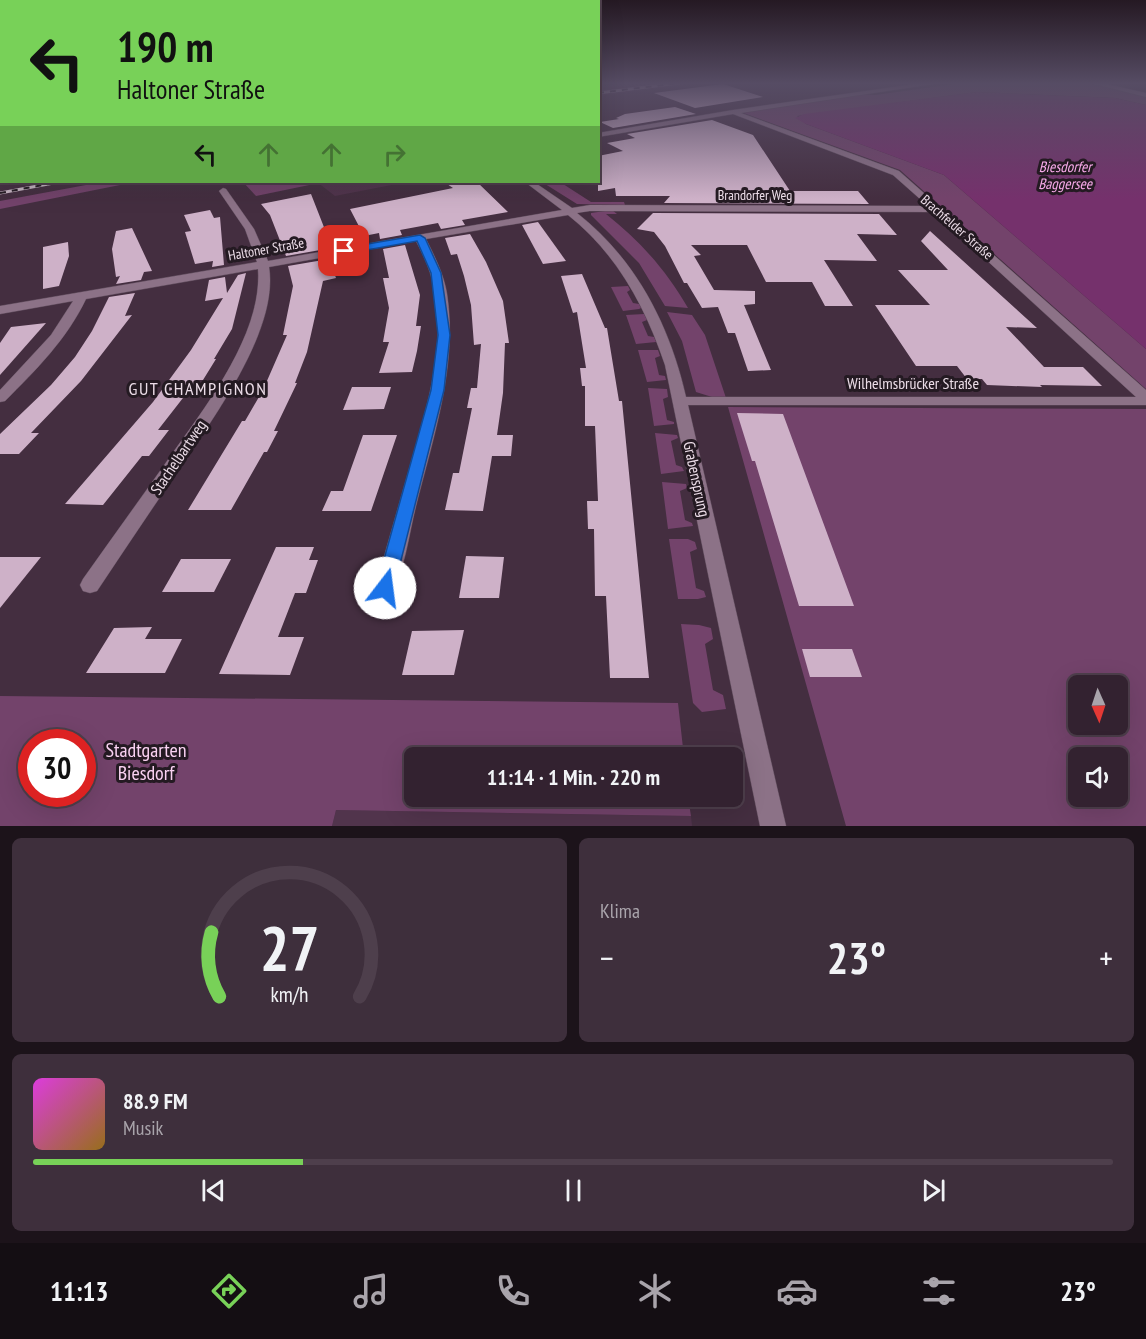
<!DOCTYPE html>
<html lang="de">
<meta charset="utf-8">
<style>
body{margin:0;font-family:"PT Sans Narrow",sans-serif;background:#3e2f3c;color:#f1f3f6;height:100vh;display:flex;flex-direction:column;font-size:22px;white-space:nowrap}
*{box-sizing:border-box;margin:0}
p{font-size:20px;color:#a9a4ab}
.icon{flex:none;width:33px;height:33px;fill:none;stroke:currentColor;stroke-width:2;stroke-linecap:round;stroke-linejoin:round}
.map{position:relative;height:826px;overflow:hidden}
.panel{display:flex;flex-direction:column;gap:12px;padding:12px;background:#1c131a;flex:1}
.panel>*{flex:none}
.banner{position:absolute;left:0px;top:0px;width:600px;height:183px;box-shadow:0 6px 24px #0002,0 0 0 2px #4e3f4c;background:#78d158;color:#111;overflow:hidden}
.needle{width:39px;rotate:177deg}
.buttons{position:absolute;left:1068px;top:675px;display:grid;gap:12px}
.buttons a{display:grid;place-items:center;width:60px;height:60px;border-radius:9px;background:#332230;box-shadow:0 6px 24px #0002,0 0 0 2px #4e3f4c;font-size:30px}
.speed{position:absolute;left:18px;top:729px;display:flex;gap:12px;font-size:30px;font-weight:700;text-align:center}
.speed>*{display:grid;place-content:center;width:78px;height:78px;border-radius:50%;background:#332230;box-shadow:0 6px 24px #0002,0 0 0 2px #4e3f4c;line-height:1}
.speed .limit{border:9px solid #d22;background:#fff;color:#111}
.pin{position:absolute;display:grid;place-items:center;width:51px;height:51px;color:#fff;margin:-26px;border-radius:12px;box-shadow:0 3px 9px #0006}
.me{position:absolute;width:66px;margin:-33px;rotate:15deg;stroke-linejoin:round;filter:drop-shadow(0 0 4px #0008)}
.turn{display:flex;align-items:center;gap:21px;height:126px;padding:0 18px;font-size:27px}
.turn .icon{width:78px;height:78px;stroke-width:2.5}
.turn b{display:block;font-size:42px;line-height:51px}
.lanes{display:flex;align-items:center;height:57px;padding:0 18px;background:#0003;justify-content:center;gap:30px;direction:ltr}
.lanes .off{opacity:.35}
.big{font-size:45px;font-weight:800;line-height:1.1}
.panel .tile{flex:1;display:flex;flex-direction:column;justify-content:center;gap:9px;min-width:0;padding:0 21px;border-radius:9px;background:#3e2f3c}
.panel .dial{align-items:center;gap:0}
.dial svg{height:156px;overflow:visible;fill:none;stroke:#4e3f4c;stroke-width:7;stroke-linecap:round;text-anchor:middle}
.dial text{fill:#f1f3f6;stroke:none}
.song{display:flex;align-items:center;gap:18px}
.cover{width:72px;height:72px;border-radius:9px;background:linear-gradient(135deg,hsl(300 70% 55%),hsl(40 70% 35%))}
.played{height:6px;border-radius:3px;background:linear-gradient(90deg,#78d158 25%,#4e3f4c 25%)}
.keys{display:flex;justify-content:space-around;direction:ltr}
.heat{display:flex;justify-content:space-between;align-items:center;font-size:33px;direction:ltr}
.panel .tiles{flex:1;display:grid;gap:12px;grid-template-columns:1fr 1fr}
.tile:last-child{grid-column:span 2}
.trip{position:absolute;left:404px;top:747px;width:339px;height:60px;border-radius:9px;background:#332230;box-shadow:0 6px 24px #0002,0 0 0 2px #4e3f4c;font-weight:800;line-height:60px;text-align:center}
.menu{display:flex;height:96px;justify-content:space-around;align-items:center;background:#140e13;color:#a9a4ab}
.menu .icon{width:42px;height:42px}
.menu .active{color:#78d158}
.menu b{font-size:27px;color:#f1f3f6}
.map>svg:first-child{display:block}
</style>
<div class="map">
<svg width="1146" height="826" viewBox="0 0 1146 826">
<rect width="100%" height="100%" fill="#442e40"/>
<g fill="#51344c">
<path d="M624 83H698L599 96V87Z"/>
<path d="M317 182H407L335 196Z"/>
<path d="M336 810 691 816 692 826H332Z"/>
</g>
<g fill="#73436b" fill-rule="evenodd">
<path d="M962 83H1087L1146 96V105L1115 98 977 92 797 116 806 124 944 175 1146 349V389L900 170 741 112 861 94 875 95Z"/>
<path d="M102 182H135L0 209V201Z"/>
<path d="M243 182H317L319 183 256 196Z"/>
<path d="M542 182H560L591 202H624L625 205 577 204Z"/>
<path d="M612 210 617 214H606C641 242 666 270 688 308L665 306 639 263 591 215V213Z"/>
<path d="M628 286 630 290 627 292 633 303 639 304 641 308 639 309 623 311 611 287Z"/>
<path d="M667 312 692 315 705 335 726 398 712 397 696 392 682 341Z"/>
<path d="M644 314 647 320 642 322 648 336 654 337 656 342 636 344 626 315Z"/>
<path d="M638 350H658L660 356 655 358 659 375 665 376 666 380 647 382Z"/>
<path d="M648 388 667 389 668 397 663 399 667 420 674 422V424L654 426Z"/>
<path d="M728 407 1146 409V826H846ZM1078 686H1118V724H1078ZM1078 758H1118V796H1078Z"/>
<path d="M655 433 677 435 678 438 671 441 676 465 682 467 684 471 661 474Z"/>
<path d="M662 482 686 484 687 488 680 491 685 520 692 523 693 526 668 529Z"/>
<path d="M669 539H688L695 542 697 549 690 552 696 588 704 591 706 597 698 599H678Z"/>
<path d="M681 624 699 625 711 628 713 639 705 644 713 690 723 695 726 709 702 712 693 703Z"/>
<path d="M0 696 678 703 684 757 414 758V796L688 797 691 816 336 810 332 826H0ZM32 742H82V794H32Z"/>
</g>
<path fill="#75316c" d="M977 92 1115 98 1146 105V349L944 175 806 124 795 118 804 114Z"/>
<g fill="#ceb1c8">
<path d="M723 84 763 97 695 108 654 93Z"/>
<path d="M675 107 696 114 613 128 600 122 619 119 616 118 625 114Z"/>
<path d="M712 120 753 135 790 191H858L869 204 664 203 670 196H616L615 188 598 191V156L623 151 607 143 635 138 627 134Z"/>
<path d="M444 182H477L508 212 462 220 465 225 441 229 438 223 400 230 402 235 380 239 379 233 364 236 350 209 453 188Z"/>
<path d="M311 194 329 240 323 241 326 249 286 256 270 215 261 204Z"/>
<path d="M210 210 214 218 220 217 224 265 212 267 213 261 195 264 185 232 191 231 184 215Z"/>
<path d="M653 213 879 214 897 235 857 234 877 261 824 260 853 306H825L812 282H766L747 245H691L701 255 694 256 714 290 755 291V304L744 305 771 370 748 371 735 333H728L718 307 702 308 687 283H684L665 246 654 232 637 229Z"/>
<path d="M538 222 566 261 543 264 522 225Z"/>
<path d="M132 228 152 271 144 272 141 280 116 284 120 276 116 277 112 249 116 231Z"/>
<path d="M930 231 1037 328 1006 327 1044 367H1083L1102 386 1040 385 1042 387 987 385 982 379H967L957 366H916L875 305H930L898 270H948L921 241Z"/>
<path d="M470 234 486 262 503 301 509 343H505L503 393 497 435H513L511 456H492L483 511 445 510 453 473H459L472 408H467L471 388H477L481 344 474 345 471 305 464 276 457 254 451 255 445 238Z"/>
<path d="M68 242 69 256 59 286 43 289V247Z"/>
<path d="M405 245 420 295 416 326H421L417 351 412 372 379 373 389 342H383L389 308 383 278H389L383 249Z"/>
<path d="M329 259 336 278 323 281 307 352 295 383H297L274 431H278L267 452H264L231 510H188L242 421H245L263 390 287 335H283L293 286 288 266Z"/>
<path d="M246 273 232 329 214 359H216L203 380H197L158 430H169L149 456H142L103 505 65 504 153 402 191 350 223 298 205 301 209 280 225 277 227 293 238 275Z"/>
<path d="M582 274 605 328H607L619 401H622L649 678H610L606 596H595L594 529H588L587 501H598L595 426H585V386H582L580 368H586L577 312 573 313 561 276Z"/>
<path d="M135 293 125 316 132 315 81 381 31 433H39L19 454H0V434L51 385 75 357 92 331 109 297Z"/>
<path d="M46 323 0 375V343L11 327Z"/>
<path d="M352 387H391L384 409 343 410Z"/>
<path d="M737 413 783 414 854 606H799L755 461H752Z"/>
<path d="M363 435H397L371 511H322L331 491H343Z"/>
<path d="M276 547H314L309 560H318L306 593H295L278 637H304L290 675 219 674Z"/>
<path d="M466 556 504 557 499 598H459Z"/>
<path d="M0 557H41L0 608Z"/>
<path d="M181 559H231L214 592H162Z"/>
<path d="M152 627 145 639H182L165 673H86L114 628Z"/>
<path d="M464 630 454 675H402L412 631Z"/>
<path d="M802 649H852L862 677H810Z"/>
</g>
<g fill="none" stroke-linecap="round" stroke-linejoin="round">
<g stroke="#604d5d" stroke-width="1">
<g id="minor">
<path d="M922 83H940L741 113 899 171 1146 390V405H688L786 826H760L665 365C645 306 617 254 568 215L426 239C435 257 444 275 447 294 458 365 433 438 416 506 409 534 405 568 392 594L385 596 378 594 375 588C386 550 397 511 408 473 424 416 446 353 435 293 432 274 425 258 416 241L269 267C279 330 213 418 179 469 152 509 124 550 97 591L90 593 83 591 80 585 83 579C110 541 138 502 165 464 202 411 263 336 258 269L86 299C67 339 36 370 5 401L0 402V390L51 335 73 301 0 314V306L257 262 245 229 219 191 223 188 226 189 254 229 268 261 562 210 525 182H534L572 208 590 205 928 206 893 175 733 114 598 137V133L733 110ZM590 211 934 212 1136 397H686C670 326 636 259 577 213Z"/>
<path d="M1090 83H1102L1146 93V97Z"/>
<rect x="0" y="104" width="2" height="4"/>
<rect x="0" y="139" width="2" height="4"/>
</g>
</g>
<use href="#minor" fill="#8c7287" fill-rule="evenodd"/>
<g stroke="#c9b8c5" stroke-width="3">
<g id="rail">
<path d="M598 93 679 83"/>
<path d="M0 193 59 182"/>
</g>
</g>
<use href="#rail" stroke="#241a22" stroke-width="2" stroke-dasharray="6" stroke-linecap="butt"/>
</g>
<linearGradient id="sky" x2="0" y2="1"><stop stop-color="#251923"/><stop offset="0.42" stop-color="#564c64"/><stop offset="1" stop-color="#564c64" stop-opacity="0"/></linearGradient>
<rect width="1146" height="199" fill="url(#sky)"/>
<path fill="#1a73e8" stroke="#114b97" stroke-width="1.5" d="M420 235 425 238 441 273 450 335 444 390 394 588 392 593 385 596 379 593 376 588 431 390 438 335 431 273 417 241 344 254 340 251 344 248Z"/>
<g text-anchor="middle" stroke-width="6" stroke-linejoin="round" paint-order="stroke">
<g font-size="14" fill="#ecdde8" stroke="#241a22">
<text x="755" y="200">Brandorfer Weg</text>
<text transform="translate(957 227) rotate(41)" y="5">Brachfelder Straße</text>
<text transform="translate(266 249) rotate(-10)" y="5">Haltoner Straße</text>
</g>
<g font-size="15" font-style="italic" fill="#f8aaea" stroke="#241a22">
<text x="1065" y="172">Biesdorfer<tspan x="1065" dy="17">Baggersee</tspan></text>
</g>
<g font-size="16" fill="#ecdde8" stroke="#241a22">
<text x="913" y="389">Wilhelmsbrücker Straße</text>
<text transform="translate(178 457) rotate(-56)" y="6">Stachelbartweg</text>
<text transform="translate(697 479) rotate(78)" y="6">Grabensprung</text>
</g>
<g font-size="18" letter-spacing="1.5" fill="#ecdde8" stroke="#241a22">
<text x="198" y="395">GUT CHAMPIGNON</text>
</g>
<g font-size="20" fill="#fad2f2" stroke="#241a22">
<text x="146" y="757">Stadtgarten<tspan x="146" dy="23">Biesdorf</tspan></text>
</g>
</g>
</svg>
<div class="buttons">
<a><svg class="needle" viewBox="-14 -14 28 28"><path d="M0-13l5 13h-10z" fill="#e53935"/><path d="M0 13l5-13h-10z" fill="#a9a4ab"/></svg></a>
<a><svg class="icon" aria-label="sound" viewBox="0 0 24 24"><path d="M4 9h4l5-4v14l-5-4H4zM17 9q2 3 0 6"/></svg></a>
</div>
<div class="speed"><div class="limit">30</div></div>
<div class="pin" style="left:344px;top:251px;background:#d93025"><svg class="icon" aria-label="arrive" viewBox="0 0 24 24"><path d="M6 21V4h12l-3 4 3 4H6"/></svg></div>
<svg class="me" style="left:385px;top:588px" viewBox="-20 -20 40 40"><circle r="19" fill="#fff"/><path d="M0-13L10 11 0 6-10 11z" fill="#1a73e8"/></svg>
<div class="trip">11:14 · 1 Min. · 220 m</div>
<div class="banner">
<div class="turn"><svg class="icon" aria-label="left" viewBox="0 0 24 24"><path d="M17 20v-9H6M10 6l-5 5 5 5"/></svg><div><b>190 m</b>Haltoner Straße</div></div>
<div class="lanes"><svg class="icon" aria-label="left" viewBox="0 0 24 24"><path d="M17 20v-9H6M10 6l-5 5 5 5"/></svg><svg class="icon off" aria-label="ahead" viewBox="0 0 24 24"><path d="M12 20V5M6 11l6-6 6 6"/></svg><svg class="icon off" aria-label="ahead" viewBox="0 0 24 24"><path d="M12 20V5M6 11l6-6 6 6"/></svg><svg class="icon off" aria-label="right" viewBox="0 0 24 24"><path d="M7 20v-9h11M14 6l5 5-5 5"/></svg></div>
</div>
</div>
<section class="panel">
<div class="tiles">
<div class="tile dial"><svg viewBox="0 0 100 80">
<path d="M14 69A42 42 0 1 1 86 69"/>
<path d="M14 69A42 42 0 0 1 10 36" stroke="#78d158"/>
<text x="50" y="56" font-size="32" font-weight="700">27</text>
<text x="50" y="72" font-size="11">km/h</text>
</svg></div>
<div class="tile"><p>Klima</p>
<div class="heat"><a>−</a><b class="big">23°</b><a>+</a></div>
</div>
<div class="tile">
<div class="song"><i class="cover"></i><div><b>88.9 FM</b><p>Musik</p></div></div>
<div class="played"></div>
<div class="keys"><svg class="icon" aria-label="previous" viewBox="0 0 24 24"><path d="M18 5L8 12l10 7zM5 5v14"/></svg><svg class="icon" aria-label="pause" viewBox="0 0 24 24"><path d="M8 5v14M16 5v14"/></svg><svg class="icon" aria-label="next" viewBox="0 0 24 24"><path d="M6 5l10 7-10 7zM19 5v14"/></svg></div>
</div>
</div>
</section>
<nav class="menu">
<b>11:13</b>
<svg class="icon active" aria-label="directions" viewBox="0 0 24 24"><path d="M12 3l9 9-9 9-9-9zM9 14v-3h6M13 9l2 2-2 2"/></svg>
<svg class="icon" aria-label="music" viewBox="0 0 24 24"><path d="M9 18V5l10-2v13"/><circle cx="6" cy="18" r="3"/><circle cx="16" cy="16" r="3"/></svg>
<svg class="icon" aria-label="phone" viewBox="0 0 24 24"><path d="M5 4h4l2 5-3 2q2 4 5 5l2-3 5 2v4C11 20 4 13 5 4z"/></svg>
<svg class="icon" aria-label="climate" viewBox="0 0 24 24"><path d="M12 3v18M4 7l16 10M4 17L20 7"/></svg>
<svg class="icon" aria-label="car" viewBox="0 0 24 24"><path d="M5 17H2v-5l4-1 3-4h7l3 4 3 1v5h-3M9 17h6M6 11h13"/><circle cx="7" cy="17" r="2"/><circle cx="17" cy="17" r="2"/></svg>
<svg class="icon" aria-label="filters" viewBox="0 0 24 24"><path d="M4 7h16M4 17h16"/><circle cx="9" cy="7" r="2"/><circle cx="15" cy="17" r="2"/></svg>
<b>23°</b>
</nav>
